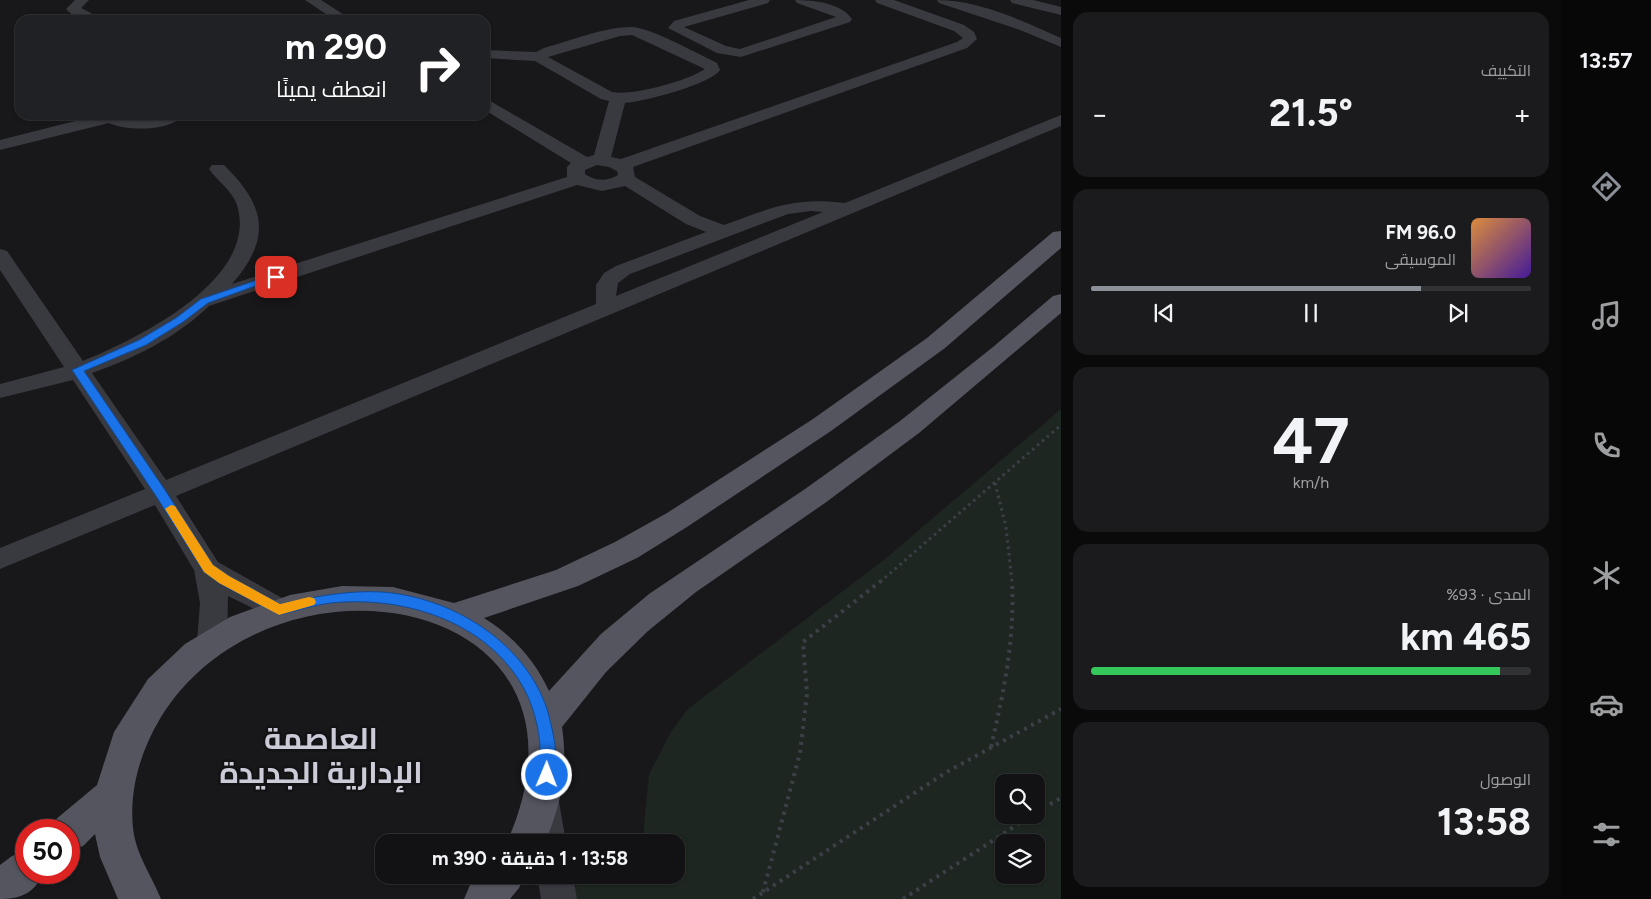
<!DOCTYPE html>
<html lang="ar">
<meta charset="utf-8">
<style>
body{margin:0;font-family:Figtree,Cairo,sans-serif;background:#1b1b1d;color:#f1f3f6;direction:rtl;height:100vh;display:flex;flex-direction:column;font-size:19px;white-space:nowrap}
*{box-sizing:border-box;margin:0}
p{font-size:16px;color:#9c9ea0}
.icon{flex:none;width:28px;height:28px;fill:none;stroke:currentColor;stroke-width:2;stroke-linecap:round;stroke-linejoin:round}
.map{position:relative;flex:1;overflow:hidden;direction:ltr}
.sheet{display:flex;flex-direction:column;gap:12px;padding:12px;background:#0a0a0b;width:500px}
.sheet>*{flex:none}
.banner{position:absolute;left:15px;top:15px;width:475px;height:105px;border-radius:15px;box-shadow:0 1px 4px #0004,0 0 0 1px #313234;direction:rtl;background:#202124;color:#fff;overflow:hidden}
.buttons{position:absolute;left:995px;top:774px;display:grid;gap:10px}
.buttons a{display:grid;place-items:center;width:50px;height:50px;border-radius:10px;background:#121214;box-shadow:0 1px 4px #0004,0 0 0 1px #313234;font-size:25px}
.speed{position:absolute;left:15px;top:819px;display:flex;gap:10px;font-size:25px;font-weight:700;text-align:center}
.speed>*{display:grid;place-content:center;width:65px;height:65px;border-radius:50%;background:#121214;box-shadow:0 1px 4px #0004,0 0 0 1px #313234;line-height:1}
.speed .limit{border:8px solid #d22;background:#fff;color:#111}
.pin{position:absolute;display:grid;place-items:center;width:42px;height:42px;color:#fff;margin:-21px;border-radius:10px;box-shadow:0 2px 8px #0006}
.me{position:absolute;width:55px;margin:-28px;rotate:1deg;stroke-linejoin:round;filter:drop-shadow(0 0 4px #0008)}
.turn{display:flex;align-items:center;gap:18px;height:105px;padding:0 20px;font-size:22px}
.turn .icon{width:65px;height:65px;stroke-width:2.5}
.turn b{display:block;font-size:35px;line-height:42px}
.big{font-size:38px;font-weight:700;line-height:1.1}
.sheet .card{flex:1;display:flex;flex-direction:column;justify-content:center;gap:8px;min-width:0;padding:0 18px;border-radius:15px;background:#1b1b1d}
.sheet .dial{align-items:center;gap:0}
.dial b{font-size:65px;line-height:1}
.song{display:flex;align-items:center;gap:15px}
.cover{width:60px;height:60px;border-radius:8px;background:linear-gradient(135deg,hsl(30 70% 55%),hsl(260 70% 35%))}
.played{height:5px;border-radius:2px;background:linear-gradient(90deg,#8c9099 75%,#313234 75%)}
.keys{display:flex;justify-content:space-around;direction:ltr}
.heat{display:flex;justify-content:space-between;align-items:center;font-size:28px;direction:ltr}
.charge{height:8px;border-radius:4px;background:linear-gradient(90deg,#34c759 93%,#313234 0)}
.trip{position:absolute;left:375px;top:834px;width:310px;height:50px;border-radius:15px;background:#121214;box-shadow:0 1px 4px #0004,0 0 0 1px #313234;font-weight:700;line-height:50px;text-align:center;direction:rtl}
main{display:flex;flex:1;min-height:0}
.tab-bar{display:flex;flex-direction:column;width:90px;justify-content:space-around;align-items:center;background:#070708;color:#9c9ea0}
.tab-bar .icon{width:35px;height:35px}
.tab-bar .on{color:#8c9099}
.tab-bar b{font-size:22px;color:#f1f3f6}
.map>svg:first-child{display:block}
</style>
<main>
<nav class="tab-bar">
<b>13:57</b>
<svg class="icon on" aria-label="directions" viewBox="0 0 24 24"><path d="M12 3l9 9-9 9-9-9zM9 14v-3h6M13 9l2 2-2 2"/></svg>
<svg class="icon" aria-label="music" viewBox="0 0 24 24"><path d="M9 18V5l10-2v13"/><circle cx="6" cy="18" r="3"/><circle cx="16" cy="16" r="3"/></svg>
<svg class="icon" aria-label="phone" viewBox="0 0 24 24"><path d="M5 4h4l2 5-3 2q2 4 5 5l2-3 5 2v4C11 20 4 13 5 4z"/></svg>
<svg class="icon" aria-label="climate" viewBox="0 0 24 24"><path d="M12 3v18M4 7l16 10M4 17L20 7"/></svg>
<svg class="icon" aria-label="car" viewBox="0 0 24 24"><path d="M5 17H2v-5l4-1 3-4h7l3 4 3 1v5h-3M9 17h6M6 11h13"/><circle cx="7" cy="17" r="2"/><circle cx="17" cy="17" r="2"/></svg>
<svg class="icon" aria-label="filters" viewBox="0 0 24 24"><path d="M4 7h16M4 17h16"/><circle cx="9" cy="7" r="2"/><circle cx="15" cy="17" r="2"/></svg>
</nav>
<section class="sheet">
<div class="card"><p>التكييف</p>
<div class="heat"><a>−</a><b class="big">21.5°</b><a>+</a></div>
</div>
<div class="card">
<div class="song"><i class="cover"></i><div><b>96.0 FM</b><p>الموسيقى</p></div></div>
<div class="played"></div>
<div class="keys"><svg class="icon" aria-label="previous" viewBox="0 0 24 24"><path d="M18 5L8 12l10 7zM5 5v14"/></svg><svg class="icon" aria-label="pause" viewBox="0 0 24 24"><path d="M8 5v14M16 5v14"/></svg><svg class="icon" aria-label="next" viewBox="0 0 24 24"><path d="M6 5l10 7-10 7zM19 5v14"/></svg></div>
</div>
<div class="card dial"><b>47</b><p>km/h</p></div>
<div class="card"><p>المدى · 93%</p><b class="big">465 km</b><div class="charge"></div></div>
<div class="card"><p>الوصول</p><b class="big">13:58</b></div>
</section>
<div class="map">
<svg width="1061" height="899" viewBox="0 0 1061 899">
<rect width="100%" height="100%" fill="#18181a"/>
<path fill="#1d2620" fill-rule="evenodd" d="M1061 409V899H559L591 875H676V842H635L643 836 649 774 672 730 689 708 885 559ZM1004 782H1036V815H1004ZM1004 842H1036V875H1004Z"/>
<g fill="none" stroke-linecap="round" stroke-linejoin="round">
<g stroke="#3e4047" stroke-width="3" stroke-dasharray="2.5 4" stroke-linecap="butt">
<path d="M995 483 1006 527 1012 582"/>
<path d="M880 582 1061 425"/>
</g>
<g stroke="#3e4047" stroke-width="4" stroke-dasharray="3 5" stroke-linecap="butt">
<path d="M991 747C1004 691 1015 639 1012 581"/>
<path d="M1036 812 1061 798"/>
<path d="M763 892 800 753 807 694 803 642 881 581"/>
<path d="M753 899 945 773 1061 709"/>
<path d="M903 899 1032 815"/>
</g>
<g fill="#393940" fill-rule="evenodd">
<path d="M75 0H89L81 8 91 13 94 20C82 20 74 18 66 9Z"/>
<path d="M305 0H321L352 20H335Z"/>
<path d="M749 0H770L768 3 684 27 726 46 740 49 836 17 797 3 795 0C814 0 841 3 852 19L850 22 741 57 717 53 668 28 674 21Z"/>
<path d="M875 0H894L964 25 974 32 977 39 967 48 633 167 635 177 700 216 724 225C771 208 793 197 845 203L1061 115V126L176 496 218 562 289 602 294 610 289 618 279 621 228 596 227 642 223 650 212 654 201 650 197 642 200 603 194 570 155 505 0 569V548L145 489 73 380 0 398V384L64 367 0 270V249L7 251 83 361C137 339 260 279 237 205 232 190 218 182 209 169L212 165H224C266 206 272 238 232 284L567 177V167L571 163 485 110V98L587 157 594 155 609 101 601 99 535 61 485 58V50L536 52 544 48C570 41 604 27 631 27 650 27 698 54 717 63L720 70C711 84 643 102 625 103L611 157 621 159 957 42 963 38 954 31 877 3ZM632 35 705 69C687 81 633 96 612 92L548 57 620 36ZM597 165 609 167 617 171 618 175C607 182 595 181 585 174V170ZM577 185 602 191 625 186 686 224 706 232 616 266 604 273 596 285V304L166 480 92 373C133 359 177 337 209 306ZM811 211 823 212 616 296 618 283 630 274 788 214Z"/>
<path d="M937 0C979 0 1023 21 1061 38V47L1020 30 939 3Z"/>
<path d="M1010 0H1033L1061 7V15L1012 3Z"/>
<path d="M99 115H119L132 119 161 115H183C171 132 125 131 109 123L0 150V140Z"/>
<path d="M542 787 554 791 559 802 566 842H531L525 802 530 791Z"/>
<path d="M537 875H573L577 899H541Z"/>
</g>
<g fill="#54555f" fill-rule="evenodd">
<path d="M1061 231V248L945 348 831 431 687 527 637 558 578 586 484 618C513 636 535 660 549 691L601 634 649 594 805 489 900 421 993 347 1053 296 1061 294V313L919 433 825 503 696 592 648 631 606 672 562 727C568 768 562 804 545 842H507C617 595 275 534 161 717 141 750 129 789 133 828 136 855 151 874 161 899H118L100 857 95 834 83 846 69 851V830H51L55 820 97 785 114 732 148 679 185 644 230 617 290 595 342 586 393 587 454 603 556 570 615 542 667 513 813 419 927 338 1053 232Z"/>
<path d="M26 850V872H44C35 893 21 899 0 899V865L12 856Z"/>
<path d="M479 875H525L519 888 510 899H464L470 885Z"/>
</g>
</g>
<path fill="#1a73e8" stroke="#114b97" d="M272 275 280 277 208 303 183 322 146 345 84 371 165 490 213 565 229 576 280 604C314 597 347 590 382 592 451 597 524 641 547 709 552 727 561 762 553 780L547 782 542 780C538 771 540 760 540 750 540 733 535 714 529 699 496 624 407 595 331 603 314 605 296 611 279 615L219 583 204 572 156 496 72 370 139 340 176 318 201 299Z"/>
<path fill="#f59e0b" d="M171 505 175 506 213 565 229 576 280 604 309 597 314 598 316 602 314 605 279 615 219 583 204 572 167 512 165 509Z"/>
<g text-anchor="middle" stroke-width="5" stroke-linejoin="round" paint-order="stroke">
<g font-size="30" font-weight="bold" fill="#cbccd7" stroke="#131316">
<text x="321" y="749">العاصمة<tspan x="321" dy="34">الإدارية الجديدة</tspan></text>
</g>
</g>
</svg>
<div class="buttons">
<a><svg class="icon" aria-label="search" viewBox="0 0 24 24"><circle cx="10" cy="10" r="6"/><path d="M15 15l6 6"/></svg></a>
<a><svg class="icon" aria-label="layers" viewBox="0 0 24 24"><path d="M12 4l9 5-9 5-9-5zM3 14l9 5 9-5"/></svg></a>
</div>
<div class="speed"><div class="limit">50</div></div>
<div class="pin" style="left:276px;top:277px;background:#d93025"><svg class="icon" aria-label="arrive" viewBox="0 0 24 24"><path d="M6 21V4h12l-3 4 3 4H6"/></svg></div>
<svg class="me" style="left:547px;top:775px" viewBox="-20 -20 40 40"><circle r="17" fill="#1a73e8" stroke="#fff" stroke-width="3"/><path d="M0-11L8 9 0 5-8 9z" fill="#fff"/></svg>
<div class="trip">13:58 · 1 دقيقة · 390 m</div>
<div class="banner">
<div class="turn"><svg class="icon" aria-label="right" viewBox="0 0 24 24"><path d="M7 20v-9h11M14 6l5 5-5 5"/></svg><div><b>290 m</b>انعطف يمينًا</div></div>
</div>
</div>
</main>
